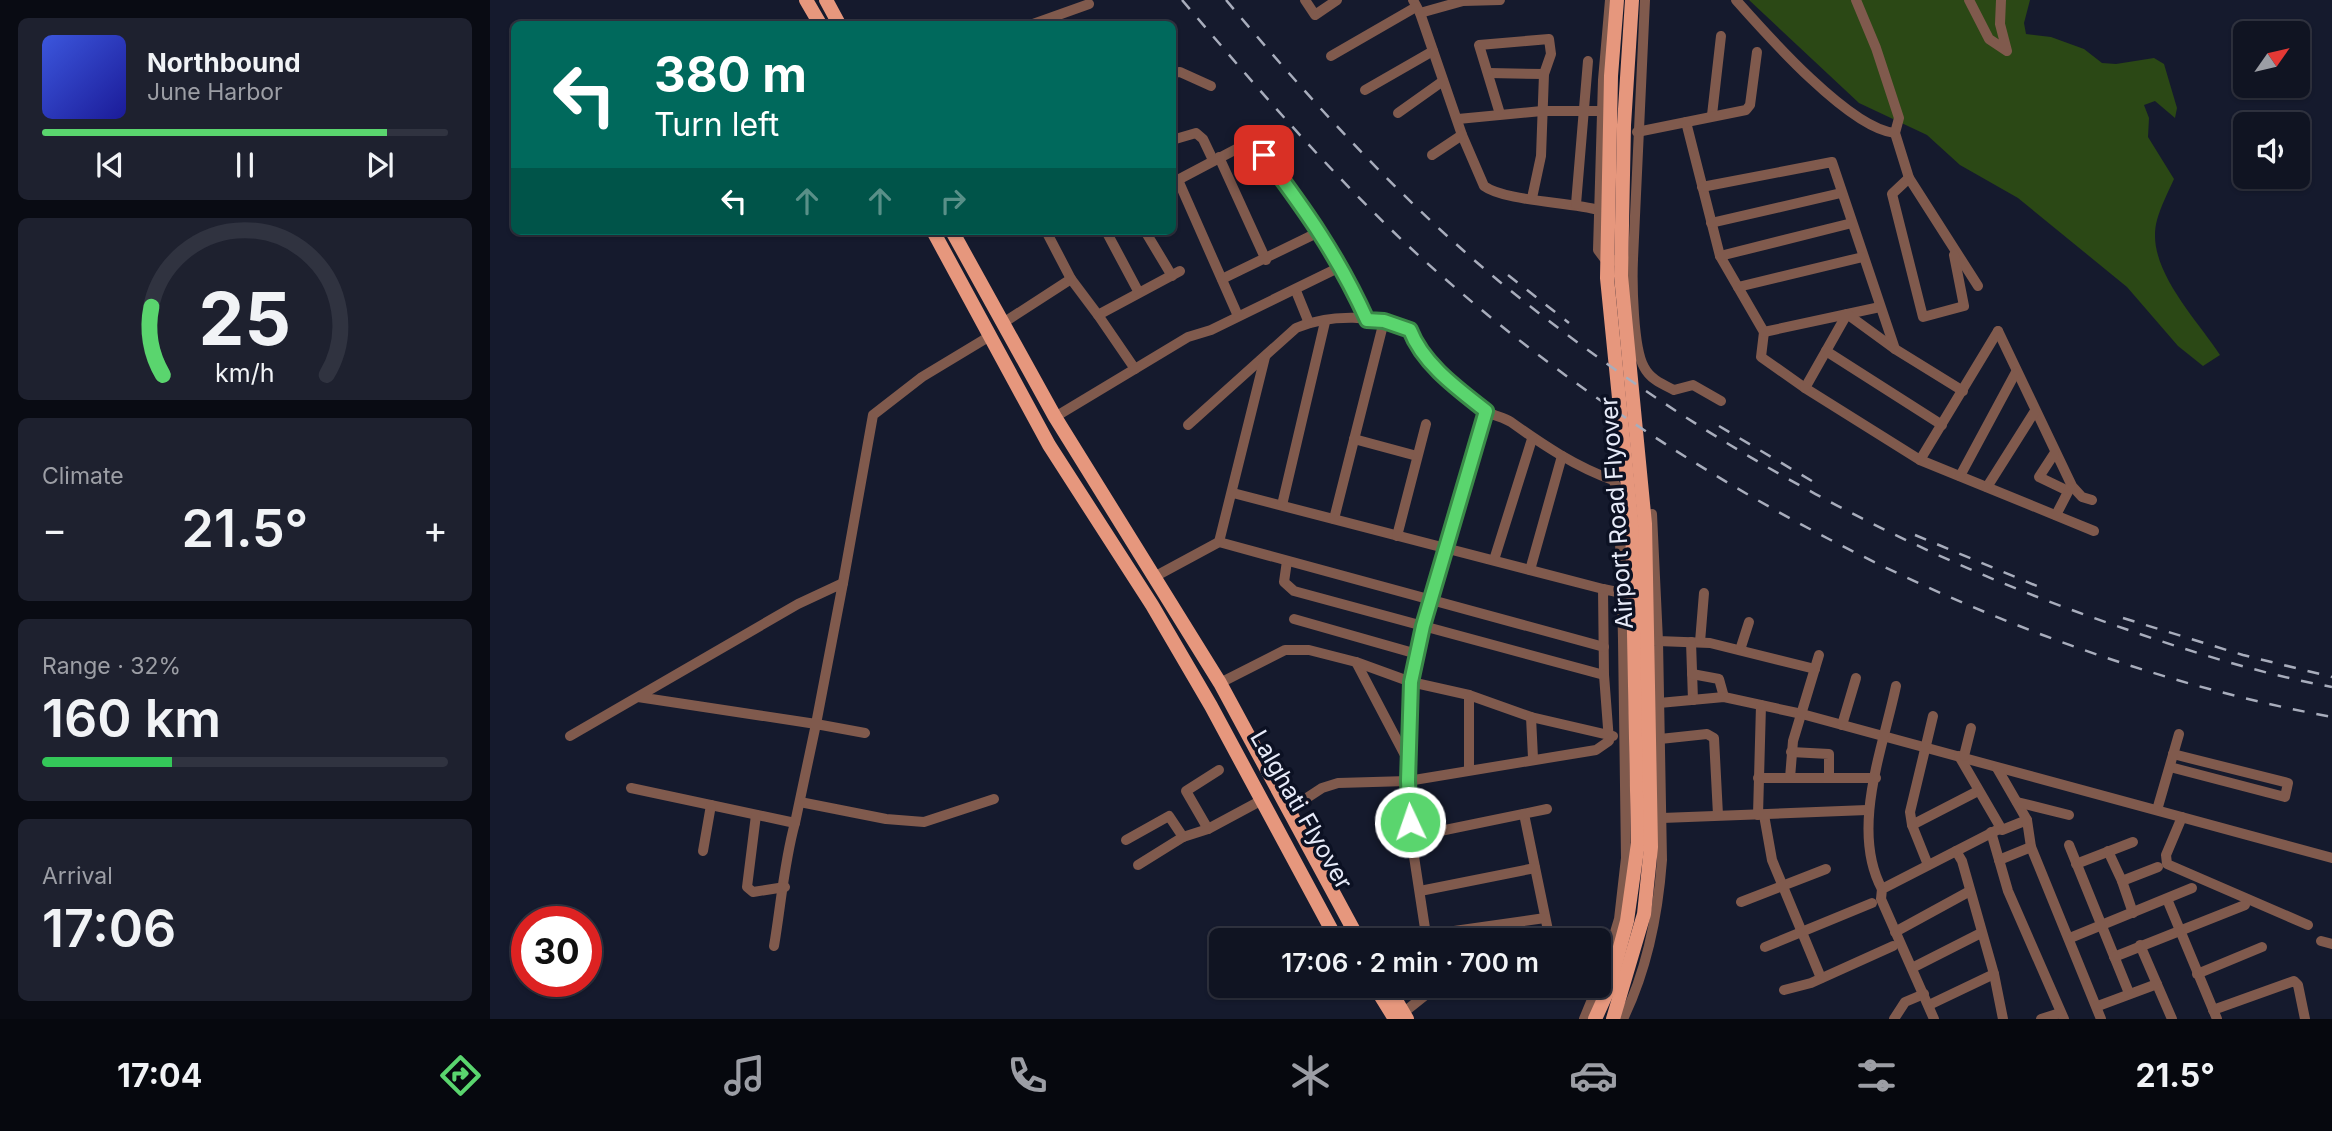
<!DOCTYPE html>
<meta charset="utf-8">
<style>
body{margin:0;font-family:Inter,sans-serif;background:#1e212f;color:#f1f3f6;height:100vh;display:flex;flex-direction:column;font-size:26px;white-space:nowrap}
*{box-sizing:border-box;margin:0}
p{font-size:23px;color:#9c9ea5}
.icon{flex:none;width:38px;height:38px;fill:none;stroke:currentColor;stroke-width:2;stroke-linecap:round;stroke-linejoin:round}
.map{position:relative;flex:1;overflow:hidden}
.details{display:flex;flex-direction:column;gap:18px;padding:18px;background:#090b13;width:490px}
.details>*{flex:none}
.banner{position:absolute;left:21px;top:21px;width:665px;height:214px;border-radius:10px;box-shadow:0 2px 5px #0004,0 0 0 2px #303340;background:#00695c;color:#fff;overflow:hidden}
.needle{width:46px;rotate:56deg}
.controls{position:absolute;left:1743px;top:21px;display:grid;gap:14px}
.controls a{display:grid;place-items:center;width:77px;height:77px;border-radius:10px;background:#101422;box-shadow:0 2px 5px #0004,0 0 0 2px #303340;font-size:35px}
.speed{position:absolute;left:21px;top:906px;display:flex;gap:14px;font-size:35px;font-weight:700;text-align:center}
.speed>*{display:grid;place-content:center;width:91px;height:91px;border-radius:50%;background:#101422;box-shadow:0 2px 5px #0004,0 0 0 2px #303340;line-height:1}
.speed .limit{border:10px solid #d22;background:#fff;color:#111}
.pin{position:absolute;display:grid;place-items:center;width:60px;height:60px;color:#fff;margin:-30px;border-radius:14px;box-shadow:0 4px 10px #0006}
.me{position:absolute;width:77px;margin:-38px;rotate:357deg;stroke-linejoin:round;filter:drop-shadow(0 0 5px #0008)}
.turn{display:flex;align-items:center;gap:24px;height:147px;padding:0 28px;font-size:32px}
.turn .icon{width:91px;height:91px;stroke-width:2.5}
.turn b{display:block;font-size:49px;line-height:60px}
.lanes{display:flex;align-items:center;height:66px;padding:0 28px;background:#0003;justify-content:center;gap:35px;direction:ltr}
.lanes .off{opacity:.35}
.big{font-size:52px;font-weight:600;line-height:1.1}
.details .card{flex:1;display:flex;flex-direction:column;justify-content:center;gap:10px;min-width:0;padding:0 24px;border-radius:10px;background:#1e212f}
.details .dial{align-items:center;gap:0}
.dial svg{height:182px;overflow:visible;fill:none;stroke:#303340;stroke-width:7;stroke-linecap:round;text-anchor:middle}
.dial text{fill:#f1f3f6;stroke:none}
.song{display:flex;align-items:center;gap:21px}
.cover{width:84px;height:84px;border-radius:10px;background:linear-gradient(135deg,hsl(230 70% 55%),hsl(240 70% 35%))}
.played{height:7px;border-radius:4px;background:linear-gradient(90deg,#5ad56e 85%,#303340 85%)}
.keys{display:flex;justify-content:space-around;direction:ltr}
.heat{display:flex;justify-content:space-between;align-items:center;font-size:38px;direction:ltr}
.charge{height:10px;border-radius:5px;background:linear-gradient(90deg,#34c759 32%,#303340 0)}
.trip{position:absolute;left:719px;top:928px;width:402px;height:70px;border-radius:10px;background:#101422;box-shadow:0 2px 5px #0004,0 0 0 2px #303340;font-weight:600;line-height:70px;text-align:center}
.menu{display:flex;height:112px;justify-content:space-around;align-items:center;background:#06080e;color:#9c9ea5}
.menu .icon{width:49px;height:49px}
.menu .on{color:#5ad56e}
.menu b{font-size:32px;color:#f1f3f6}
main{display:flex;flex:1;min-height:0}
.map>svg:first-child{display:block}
</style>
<main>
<section class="details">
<div class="card">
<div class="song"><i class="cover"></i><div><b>Northbound</b><p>June Harbor</p></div></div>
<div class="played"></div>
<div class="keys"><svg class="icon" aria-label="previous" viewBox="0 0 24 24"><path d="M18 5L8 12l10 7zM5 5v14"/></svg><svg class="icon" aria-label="pause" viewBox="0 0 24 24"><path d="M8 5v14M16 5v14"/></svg><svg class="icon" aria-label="next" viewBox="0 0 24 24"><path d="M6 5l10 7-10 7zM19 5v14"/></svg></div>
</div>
<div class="card dial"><svg viewBox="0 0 100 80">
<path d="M14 69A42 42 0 1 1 86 69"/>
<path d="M14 69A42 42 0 0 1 9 39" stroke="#5ad56e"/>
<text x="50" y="56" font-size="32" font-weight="700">25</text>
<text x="50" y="72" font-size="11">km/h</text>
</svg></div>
<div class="card"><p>Climate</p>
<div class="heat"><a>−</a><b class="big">21.5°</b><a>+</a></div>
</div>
<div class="card"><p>Range · 32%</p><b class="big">160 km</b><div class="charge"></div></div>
<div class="card"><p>Arrival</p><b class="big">17:06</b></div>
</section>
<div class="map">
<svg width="1842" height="1019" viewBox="0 0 1842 1019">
<rect width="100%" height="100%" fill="#151a2d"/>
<path fill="#2b4815" d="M1259 0H1540L1534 23 1536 34 1561 37 1594 49 1612 63 1626 64 1664 58 1674 64 1687 108 1685 118 1665 101 1654 105 1659 118 1658 137 1684 179C1678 192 1671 206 1667 220 1654 267 1707 319 1730 355L1713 366 1688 346 1637 287 1528 198 1470 165 1437 135 1369 103Z"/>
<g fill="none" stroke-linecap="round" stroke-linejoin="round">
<g stroke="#805a4d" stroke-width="10">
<path d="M815 0 825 15 847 0"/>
<path d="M923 0 930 13 972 135 994 186C1014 201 1079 202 1109 210"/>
<path d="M1120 0 1113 80 1108 250 1114 258 1137 263 1143 259 1155 0"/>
<path d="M1246 0C1277 35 1360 129 1405 133"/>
<path d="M1366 0 1386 48 1409 118 1405 133 1419 178 1488 286"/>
<path d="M1479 0 1499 39 1517 51 1510 24 1511 0"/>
<path d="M930 13 973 1 1010 0"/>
<path d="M543 24 599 4"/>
<path d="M841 56 926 7"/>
<path d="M682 73 690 72 721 86"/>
<path d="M999 73 1054 74"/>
<path d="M875 90 943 51"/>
<path d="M908 113 953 81"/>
<path d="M1010 114 989 45 1059 39 1061 54 1054 74 1051 156 1042 198"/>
<path d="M1222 115 1231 36"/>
<path d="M968 119 1052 111H1112"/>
<path d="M1196 122 1230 256 1274 332 1271 357 1315 388 1430 460 1604 531"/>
<path d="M1147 132 1256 110 1260 105 1267 52"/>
<path d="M682 140 706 133 713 139 723 160"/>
<path d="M942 155 972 135"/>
<path d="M729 157 776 260"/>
<path d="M1419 178 1402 194 1433 317 1474 306 1464 255"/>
<path d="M688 180 748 316"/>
<path d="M682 183 754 145 768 146C813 204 847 253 877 320"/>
<path d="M1212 187 1342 162 1405 349"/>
<path d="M1086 204 1098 61"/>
<path d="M1221 223 1351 193"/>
<path d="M556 231 581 279 608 315 690 271"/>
<path d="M616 231 648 291"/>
<path d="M655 231 682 276"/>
<path d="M1230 256 1362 223"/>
<path d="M1143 259C1142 282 1143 348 1154 367 1160 379 1172 384 1184 390L1203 385 1231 401"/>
<path d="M732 279 831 231"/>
<path d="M1248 287 1373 257"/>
<path d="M806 291 819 323"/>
<path d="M608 315 645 369"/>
<path d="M513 323 581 279"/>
<path d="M1508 331 1582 486 1592 497 1602 500"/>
<path d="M1274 332 1390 307"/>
<path d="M1336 351 1452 425"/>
<path d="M1315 388 1357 314 1405 349 1473 391"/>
<path d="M565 417 698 337 721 330 852 266"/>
<path d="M698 425 806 328C838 314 888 314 920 330 931 360 967 395 996 411 1004 416 1013 417 1021 422 1053 445 1086 467 1123 480L1128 490 1132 593 1113 589 1114 675 1119 741 1106 750 918 781 848 783 832 788 800 809"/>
<path d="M864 439 927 456"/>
<path d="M1564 454 1549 477 1576 490"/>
<path d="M1430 460 1508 331"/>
<path d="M1470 476 1526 372"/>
<path d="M1497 487 1545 411"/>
<path d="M743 493 1113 589"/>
<path d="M792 505 835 322"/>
<path d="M1162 514 1168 641 1220 643 1325 669"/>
<path d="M1566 515 1580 488"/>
<path d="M844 519 894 321"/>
<path d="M907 536 936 424"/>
<path d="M729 542 775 357"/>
<path d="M1004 560 1042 439"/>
<path d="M797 561 794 582 804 591 1114 675"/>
<path d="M1040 570 1072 456"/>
<path d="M666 576 729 542 1114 647"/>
<path d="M353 583 383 415 432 377 500 336"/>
<path d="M1132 593 1133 640"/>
<path d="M804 619 927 654"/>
<path d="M1201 642 1203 700"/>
<path d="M1210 642 1214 593"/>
<path d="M1250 650 1259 622"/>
<path d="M866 662 917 759"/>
<path d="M1202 674 1229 679 1234 697"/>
<path d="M730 683 795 650H819L866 662 921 682 979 695 1041 717 1123 736"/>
<path d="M1169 703 1234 697 1312 714 1842 858"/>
<path d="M1041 717 1043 758"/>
<path d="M1352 725 1366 678"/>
<path d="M80 736 308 604 353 583 326 724 148 697"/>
<path d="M1170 739 1217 734 1224 738 1228 815"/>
<path d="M1301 752 1339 754V777"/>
<path d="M1469 756 1512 830 1537 820"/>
<path d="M1474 756 1481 728"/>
<path d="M1680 767 1795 797 1798 783 1683 754"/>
<path d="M1507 768 1537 820 1541 847 1611 1019"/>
<path d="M979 769V695"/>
<path d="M1268 778H1386"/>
<path d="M1300 778 1303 741 1329 655"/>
<path d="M141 788 305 823C294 862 291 905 284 946"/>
<path d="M310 802 396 819 434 822 504 799"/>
<path d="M1527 802 1579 815"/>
<path d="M1667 810 1689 734"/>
<path d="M1034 814 1060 940"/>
<path d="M266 815 257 887 263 892 295 887"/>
<path d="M1268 815 1271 705"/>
<path d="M1274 815 1282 860 1331 978"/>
<path d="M1692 817 1676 855 1677 864 1818 925"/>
<path d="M1172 818 1377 810"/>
<path d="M305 823 326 724 375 733"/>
<path d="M1422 825 1488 791"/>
<path d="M718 829 696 791 729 770"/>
<path d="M1501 832 1518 891 1574 1019"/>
<path d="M921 837 1057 809"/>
<path d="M636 840 679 816 693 837"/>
<path d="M1579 845 1639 993"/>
<path d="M213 851 221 805"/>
<path d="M1466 851 1472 861 1504 974 1513 1019"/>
<path d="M1618 851 1632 881"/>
<path d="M1509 860 1541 847"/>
<path d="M1586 864 1643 842"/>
<path d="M648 865 693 837 718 829 772 800"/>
<path d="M1438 865 1422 825 1420 812 1443 716"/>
<path d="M1392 889C1360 830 1393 748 1406 686"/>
<path d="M930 891 1045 868"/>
<path d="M1677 899 1727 1019"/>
<path d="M1251 902 1336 869"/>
<path d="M1643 913 1632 881 1668 867"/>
<path d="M1405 932 1480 891"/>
<path d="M936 935 921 837 918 781 921 682 933 626 996 411"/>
<path d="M1580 938 1702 888"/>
<path d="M920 940 936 935 1055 918"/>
<path d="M1831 941 1842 944"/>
<path d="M1650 945 1682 1019"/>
<path d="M1275 947 1382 903"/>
<path d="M1624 957 1755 905"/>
<path d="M1422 968 1491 933"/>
<path d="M1707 974 1772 947"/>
<path d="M1110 982 1129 919 1136 858 1133 640 1168 641 1172 860C1168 914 1157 970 1133 1019"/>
<path d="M1294 990 1321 983 1403 946"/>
<path d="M1439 1005 1504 974"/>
<path d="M1608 1006 1667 984"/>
<path d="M1723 1010 1804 981 1808 985 1815 1019"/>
<path d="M913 1013 943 989"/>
<path d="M1094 1019 1108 985"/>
<path d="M1404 1019 1415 1002 1434 994"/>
<path d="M1444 1019 1391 899 1392 889 1511 828"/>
<path d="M1551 1019 1570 1013"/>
</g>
<g stroke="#e6977d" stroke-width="14">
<path d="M316 0 330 24"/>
<path d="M336 0 349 24"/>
<path d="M443 231 559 445 662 605 721 706 847 940"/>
<path d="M462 231 565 417 730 683 869 940"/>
<path d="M884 985 905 1019"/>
<path d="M897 985 917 1019"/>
<path d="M1105 1019 1119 988 1137 921 1148 843 1142 528 1117 278 1121 76 1127 0"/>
<path d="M1123 1019 1154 914 1161 847 1155 524 1131 276 1134 125 1142 0"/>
</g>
<g stroke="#a8adbc" stroke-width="2.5" stroke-dasharray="12 12" stroke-linecap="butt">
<path d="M692 0C763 83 834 166 913 241 1161 472 1508 655 1842 717"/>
<path d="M736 0C827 108 924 215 1036 303 1213 443 1411 552 1624 625 1695 650 1767 673 1842 687"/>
<path d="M1018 275 1079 323"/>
<path d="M1229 426 1332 487"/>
<path d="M1425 535 1554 589"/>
<path d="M1633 618 1753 655 1842 677"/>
</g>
</g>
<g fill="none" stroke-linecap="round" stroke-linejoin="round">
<g stroke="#3a8a48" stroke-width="18">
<path id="route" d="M774 155C816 211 848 256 877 320L894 321 920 330C933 364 968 389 996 411L933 626 921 682 918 781 920 822"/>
</g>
<use href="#route" stroke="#5ad56e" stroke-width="12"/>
</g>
<g text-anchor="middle" stroke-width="7" stroke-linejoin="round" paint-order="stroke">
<g font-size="24" fill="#e7ebf9" stroke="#0c1123">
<text transform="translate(1127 513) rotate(-94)" y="8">Airport Road Flyover</text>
<text transform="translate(811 810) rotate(60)" y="8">Lalghati Flyover</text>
</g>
</g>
</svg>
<div class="controls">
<a><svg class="needle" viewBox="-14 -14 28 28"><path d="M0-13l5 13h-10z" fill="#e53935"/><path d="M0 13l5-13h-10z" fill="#9c9ea5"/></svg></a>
<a><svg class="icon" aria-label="sound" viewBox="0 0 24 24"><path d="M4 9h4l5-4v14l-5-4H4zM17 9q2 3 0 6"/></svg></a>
</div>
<div class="speed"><div class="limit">30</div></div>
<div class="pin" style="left:774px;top:155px;background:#d93025"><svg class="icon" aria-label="arrive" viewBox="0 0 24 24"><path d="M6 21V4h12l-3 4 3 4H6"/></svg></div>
<svg class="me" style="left:920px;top:822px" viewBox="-20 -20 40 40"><circle r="17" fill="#5ad56e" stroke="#fff" stroke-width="3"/><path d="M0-11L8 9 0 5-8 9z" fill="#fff"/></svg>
<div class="trip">17:06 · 2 min · 700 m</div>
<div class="banner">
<div class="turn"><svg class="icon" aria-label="left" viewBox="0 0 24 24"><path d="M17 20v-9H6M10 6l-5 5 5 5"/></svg><div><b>380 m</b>Turn left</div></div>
<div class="lanes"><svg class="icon" aria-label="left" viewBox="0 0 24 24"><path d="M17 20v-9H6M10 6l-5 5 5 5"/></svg><svg class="icon off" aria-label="ahead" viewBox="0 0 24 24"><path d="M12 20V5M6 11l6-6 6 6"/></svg><svg class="icon off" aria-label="ahead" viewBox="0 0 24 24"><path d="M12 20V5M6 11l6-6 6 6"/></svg><svg class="icon off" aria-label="right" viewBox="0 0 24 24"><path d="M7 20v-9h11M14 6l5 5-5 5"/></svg></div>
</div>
</div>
</main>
<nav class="menu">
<b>17:04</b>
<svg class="icon on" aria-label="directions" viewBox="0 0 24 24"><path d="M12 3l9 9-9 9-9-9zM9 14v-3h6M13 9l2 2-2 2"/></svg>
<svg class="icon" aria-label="music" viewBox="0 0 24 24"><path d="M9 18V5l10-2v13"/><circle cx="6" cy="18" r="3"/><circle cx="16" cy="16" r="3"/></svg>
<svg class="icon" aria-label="phone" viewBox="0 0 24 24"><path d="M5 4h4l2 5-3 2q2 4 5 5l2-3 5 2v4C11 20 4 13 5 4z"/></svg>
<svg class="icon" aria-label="climate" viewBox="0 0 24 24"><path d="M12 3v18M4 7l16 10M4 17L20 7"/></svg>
<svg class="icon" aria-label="car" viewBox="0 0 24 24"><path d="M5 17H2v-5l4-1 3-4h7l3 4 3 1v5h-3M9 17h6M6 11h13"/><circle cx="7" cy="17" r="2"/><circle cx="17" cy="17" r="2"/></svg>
<svg class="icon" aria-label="filters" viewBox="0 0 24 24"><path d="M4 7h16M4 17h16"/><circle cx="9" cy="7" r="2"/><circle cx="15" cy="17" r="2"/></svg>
<b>21.5°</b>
</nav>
